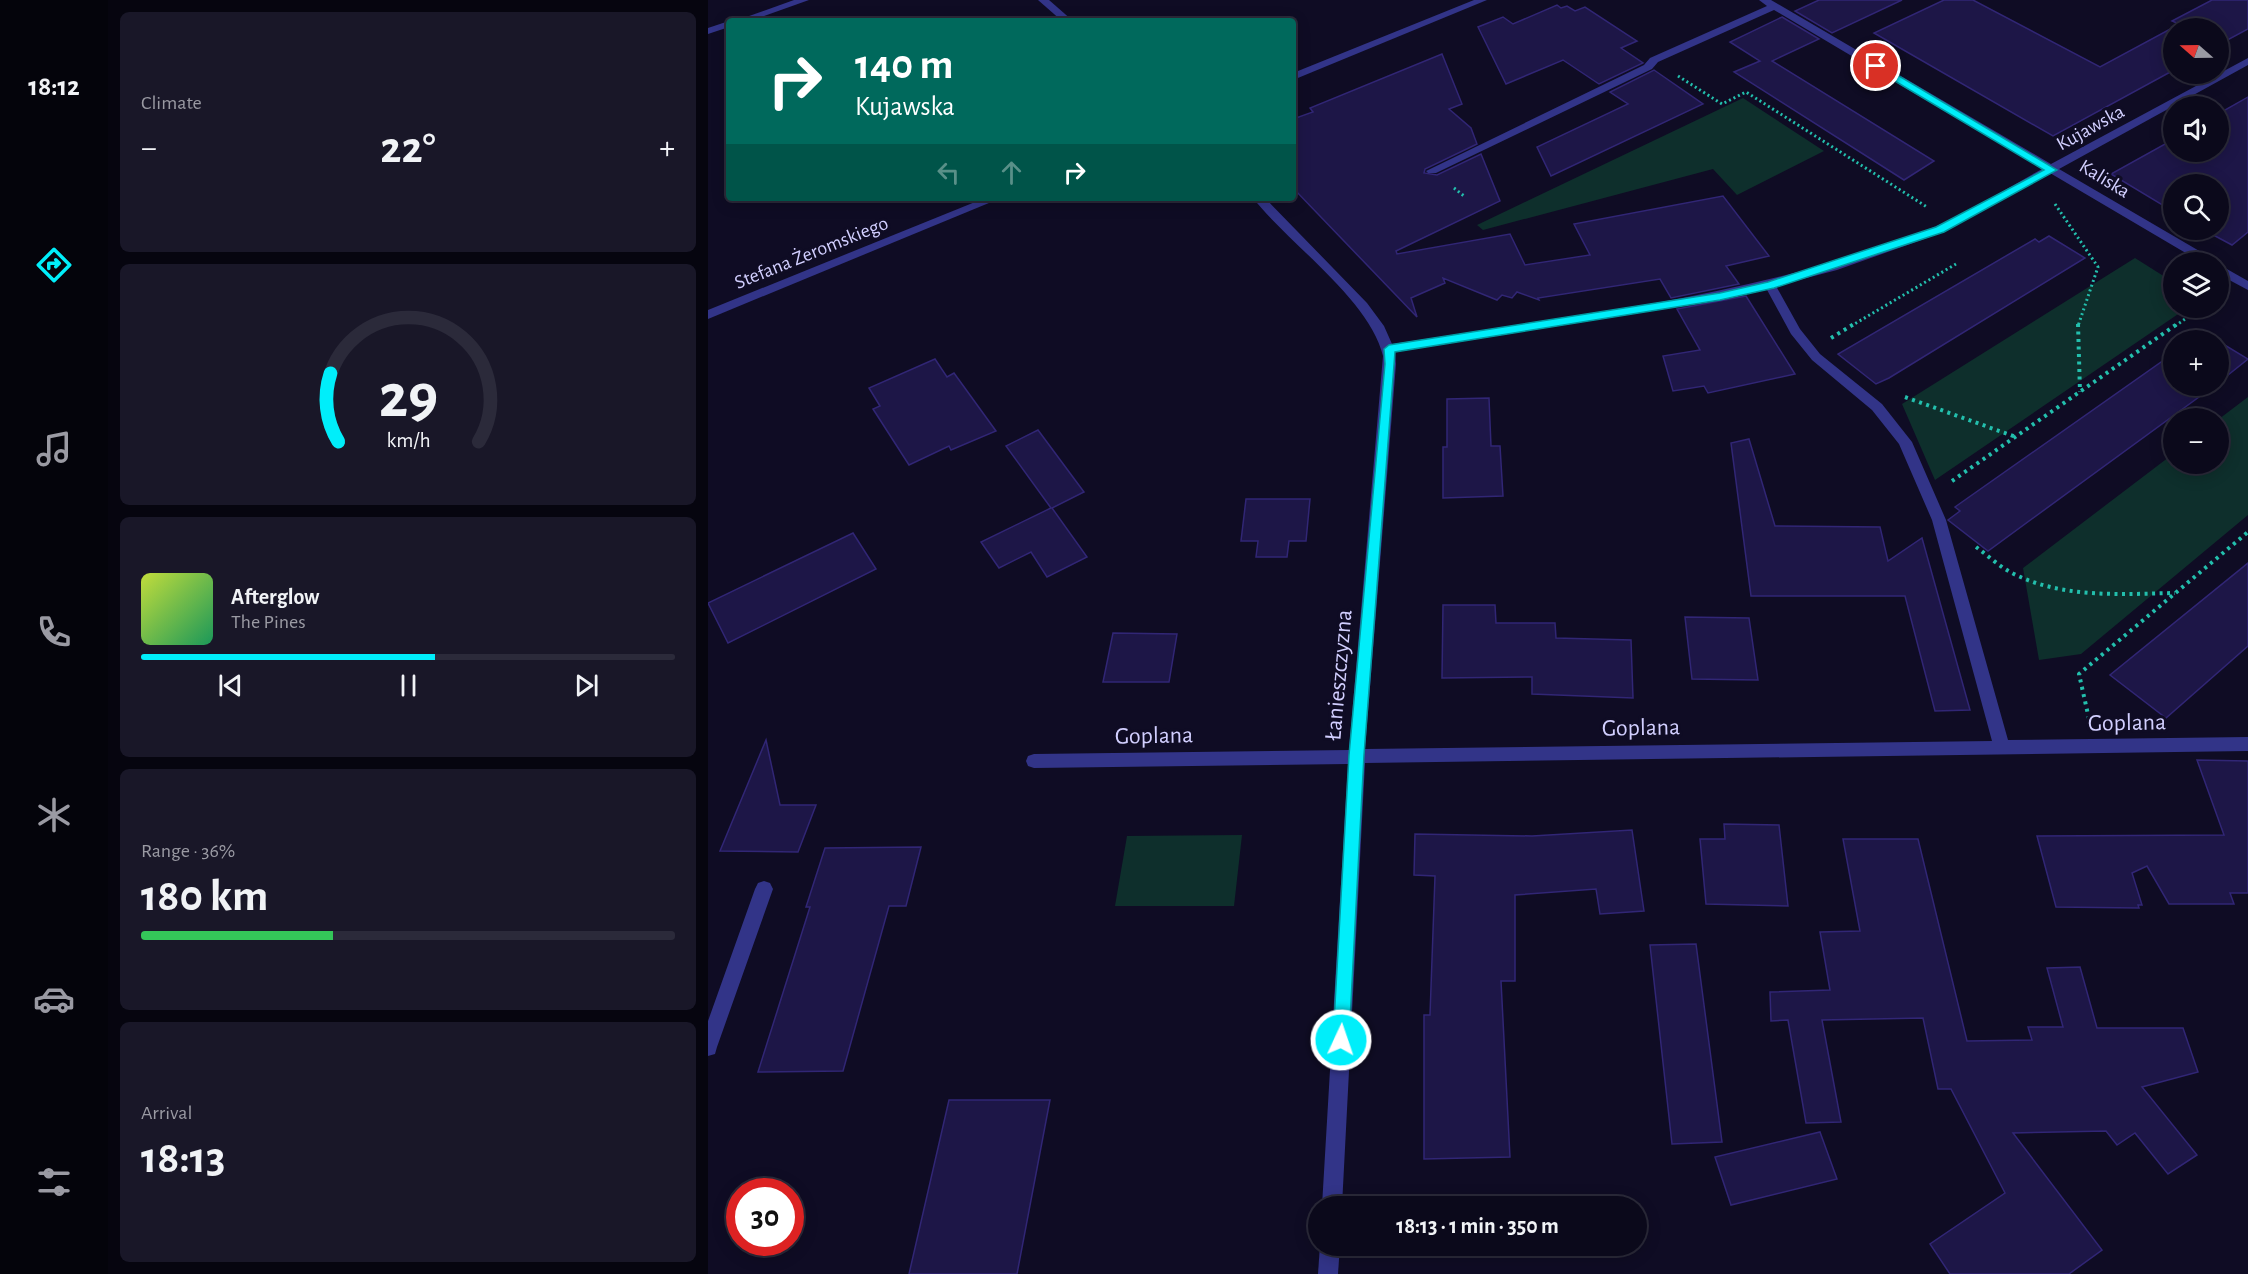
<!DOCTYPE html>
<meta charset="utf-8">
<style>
body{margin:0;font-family:"Alegreya Sans",sans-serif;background:#191728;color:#f1f3f6;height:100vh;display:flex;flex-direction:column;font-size:22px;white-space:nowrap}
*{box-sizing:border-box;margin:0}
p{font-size:20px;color:#9a9aa3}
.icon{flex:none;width:33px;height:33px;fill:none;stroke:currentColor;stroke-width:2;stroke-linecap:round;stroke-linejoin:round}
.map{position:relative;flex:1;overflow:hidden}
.details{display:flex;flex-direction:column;gap:12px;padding:12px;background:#06050f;width:600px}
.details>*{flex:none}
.hud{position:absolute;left:18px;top:18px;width:570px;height:183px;border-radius:6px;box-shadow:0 3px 15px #0003,0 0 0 2px #2b2a3a;background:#00695c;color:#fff;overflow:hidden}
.needle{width:39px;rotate:290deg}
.tools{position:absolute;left:1455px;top:18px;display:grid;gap:12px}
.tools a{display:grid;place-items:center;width:66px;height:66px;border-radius:50%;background:#0b091b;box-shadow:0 3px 15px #0003,0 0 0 2px #2b2a3a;font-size:30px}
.speed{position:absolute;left:18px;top:1178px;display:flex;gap:12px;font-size:30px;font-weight:700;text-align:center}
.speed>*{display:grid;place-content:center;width:78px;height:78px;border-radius:50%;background:#0b091b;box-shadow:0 3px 15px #0003,0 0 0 2px #2b2a3a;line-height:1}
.speed .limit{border:9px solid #d22;background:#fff;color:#111}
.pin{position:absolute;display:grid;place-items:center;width:51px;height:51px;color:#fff;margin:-26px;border:3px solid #fff;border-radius:50%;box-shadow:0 2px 6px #0007}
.me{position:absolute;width:66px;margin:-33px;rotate:3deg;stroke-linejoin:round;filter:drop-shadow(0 0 4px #0008)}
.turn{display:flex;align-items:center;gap:21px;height:126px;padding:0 30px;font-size:27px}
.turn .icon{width:78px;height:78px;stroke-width:2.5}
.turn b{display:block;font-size:42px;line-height:51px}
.lanes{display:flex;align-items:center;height:57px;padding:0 30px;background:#0003;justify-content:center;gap:30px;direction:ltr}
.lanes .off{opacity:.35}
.big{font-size:45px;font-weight:600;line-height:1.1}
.details .card{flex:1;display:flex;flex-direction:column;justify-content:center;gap:9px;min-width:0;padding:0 21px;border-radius:9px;background:#191728}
.details .dial{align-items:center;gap:0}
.dial svg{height:156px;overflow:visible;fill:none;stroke:#2b2a3a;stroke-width:7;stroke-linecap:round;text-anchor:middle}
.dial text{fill:#f1f3f6;stroke:none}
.song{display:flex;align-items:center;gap:18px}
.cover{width:72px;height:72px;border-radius:9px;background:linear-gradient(135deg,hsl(70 70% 55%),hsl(150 70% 35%))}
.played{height:6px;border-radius:3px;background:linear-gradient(90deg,#00eefa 55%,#2b2a3a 55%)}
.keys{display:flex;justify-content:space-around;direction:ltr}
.heat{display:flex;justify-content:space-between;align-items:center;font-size:33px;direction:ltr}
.charge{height:9px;border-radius:4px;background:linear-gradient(90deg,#34c759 36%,#2b2a3a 0)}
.trip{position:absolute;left:600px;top:1196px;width:339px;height:60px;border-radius:30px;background:#0b091b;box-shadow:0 3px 15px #0003,0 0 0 2px #2b2a3a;font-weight:600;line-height:60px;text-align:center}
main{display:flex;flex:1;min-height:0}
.dock{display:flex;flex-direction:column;width:108px;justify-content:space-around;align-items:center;background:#04040b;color:#9a9aa3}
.dock .icon{width:42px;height:42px}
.dock .active{color:#00eefa}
.dock b{font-size:27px;color:#f1f3f6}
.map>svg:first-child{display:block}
</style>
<main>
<nav class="dock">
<b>18:12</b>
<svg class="icon active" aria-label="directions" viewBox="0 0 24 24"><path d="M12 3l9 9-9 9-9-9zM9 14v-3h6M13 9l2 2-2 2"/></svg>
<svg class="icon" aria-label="music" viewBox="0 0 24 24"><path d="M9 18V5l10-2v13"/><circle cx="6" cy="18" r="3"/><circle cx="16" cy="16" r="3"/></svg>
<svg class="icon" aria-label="phone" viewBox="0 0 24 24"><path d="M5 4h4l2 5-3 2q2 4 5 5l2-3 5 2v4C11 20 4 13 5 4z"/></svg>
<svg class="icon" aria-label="climate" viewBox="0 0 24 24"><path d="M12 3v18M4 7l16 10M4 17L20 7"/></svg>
<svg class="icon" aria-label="car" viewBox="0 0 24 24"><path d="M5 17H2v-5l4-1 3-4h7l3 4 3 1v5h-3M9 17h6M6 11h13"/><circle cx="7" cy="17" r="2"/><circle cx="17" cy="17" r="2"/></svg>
<svg class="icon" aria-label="filters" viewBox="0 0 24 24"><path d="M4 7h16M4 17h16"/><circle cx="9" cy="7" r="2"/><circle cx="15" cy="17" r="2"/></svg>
</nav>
<section class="details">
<div class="card"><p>Climate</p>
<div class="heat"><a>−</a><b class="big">22°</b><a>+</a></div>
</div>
<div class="card dial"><svg viewBox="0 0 100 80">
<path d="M14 69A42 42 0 1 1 86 69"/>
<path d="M14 69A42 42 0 0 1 10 34" stroke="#00eefa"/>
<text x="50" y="56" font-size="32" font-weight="700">29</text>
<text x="50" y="72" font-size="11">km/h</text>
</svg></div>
<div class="card">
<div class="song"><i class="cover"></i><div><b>Afterglow</b><p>The Pines</p></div></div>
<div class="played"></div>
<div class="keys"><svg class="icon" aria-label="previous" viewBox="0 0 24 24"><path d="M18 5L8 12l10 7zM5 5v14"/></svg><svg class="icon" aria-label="pause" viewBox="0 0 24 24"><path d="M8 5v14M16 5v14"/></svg><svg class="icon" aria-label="next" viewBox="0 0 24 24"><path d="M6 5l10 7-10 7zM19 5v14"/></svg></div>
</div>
<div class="card"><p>Range · 36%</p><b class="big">180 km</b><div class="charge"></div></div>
<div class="card"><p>Arrival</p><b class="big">18:13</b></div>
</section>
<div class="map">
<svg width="1540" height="1274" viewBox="0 0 1540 1274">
<rect width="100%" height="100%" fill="#0f0c24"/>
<g fill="#0e2f2c">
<path d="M1035 98 1116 151 1029 195 1005 169 775 230 769 225Z"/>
<path d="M1427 258 1465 282 1466 308H1479L1227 480 1194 404Z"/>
<path d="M1540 397V515L1373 654 1331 660 1315 568 1465 454 1466 464H1510L1511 419Z"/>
<path d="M534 835 526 906H407L419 836Z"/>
</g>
<g fill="#1d1647" stroke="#312675" stroke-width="1.5">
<path d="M1111 0H1194L1124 33 1087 11Z"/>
<path d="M1236 0H1265L1392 67 1466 27V70L1345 136 1166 33Z"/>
<path d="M1504 0H1540V29L1512 44 1510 28H1480L1464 21Z"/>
<path d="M849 5 853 8 859 6 867 11 877 7 929 41 913 48 935 63 891 84 855 60 798 84 770 27 795 17 805 24Z"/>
<path d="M1074 17 1111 39 1064 61 1226 161 1196 180 1026 72 1052 61 1022 42Z"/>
<path d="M734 54 754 104 741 109 763 128 769 144 717 169 716 173 729 175 773 154 792 201 688 251 689 254 802 234 817 265 882 255 866 224 1015 196 1061 256 1018 266 1031 284 963 298 952 279 830 298 831 300 809 292 804 298 794 295 789 300 735 278 737 283 703 298 709 317 585 188V119L605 112 602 108Z"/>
<path d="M946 70 995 104 843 176 829 147 920 104 902 92Z"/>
<path d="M1540 97V232L1524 245 1496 230H1510V184H1466V212L1403 174 1466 139V152H1510V114Z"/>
<path d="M1341 236 1377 258 1181 378 1168 384 1130 354 1327 239 1331 242Z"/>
<path d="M1038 296 1087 374 1000 393 996 386 965 391 955 356 992 350 969 309Z"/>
<path d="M1510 341 1540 359 1510 383Z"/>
<path d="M1466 353V386H1506L1280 551 1240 520 1252 511 1247 507Z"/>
<path d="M227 359 239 377 246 373 288 431 243 450 241 446 201 465 165 409 172 406 161 388Z"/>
<path d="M781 398 783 446H792L795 496 735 498V447H739V399Z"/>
<path d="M330 430 376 492 344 508 379 557 339 577 323 552 291 568 273 542 343 508 298 446Z"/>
<path d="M1041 439 1067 526 1172 527 1180 561 1214 538 1262 710 1227 711 1197 596H1043L1023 443Z"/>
<path d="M538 499H602L598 541H581L579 557H548L550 541H533Z"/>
<path d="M145 533 168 569 20 643 0 603Z"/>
<path d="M1540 563V646L1458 718 1402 675Z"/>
<path d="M735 605H787L788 623H847L848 638 923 640 925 698 824 694V677L734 678Z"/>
<path d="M977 617 1041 618 1050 680 984 679Z"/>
<path d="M405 633 469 634 461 682H395Z"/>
<path d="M58 740 72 805H108L90 852 12 851Z"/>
<path d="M1489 760 1540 761V893H1522L1526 904H1461L1439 866 1424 873 1434 905H1430L1431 908 1348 907 1329 836 1516 835Z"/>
<path d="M1016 824 1071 825 1080 906 998 904 992 839H1017Z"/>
<path d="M924 830 936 911 892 914 888 889 807 895V981H793L802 1157 716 1159V1015H722L727 876 706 875 707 834 824 836Z"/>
<path d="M1135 839H1210L1259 1041 1324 1040 1320 1027H1355L1339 968 1372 967 1389 1028H1475L1490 1072 1434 1087 1489 1155 1460 1174 1427 1133 1409 1145 1398 1131 1305 1133 1394 1250 1361 1274H1242L1222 1244 1297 1193 1243 1089H1230L1215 1018 1114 1020 1133 1122 1098 1123 1080 1020 1063 1021 1062 992 1122 990 1112 932 1152 931Z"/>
<path d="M213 847 198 906H181L135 1071 50 1072 102 907H98L117 848Z"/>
<path d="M988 944 1014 1142 964 1144 942 945Z"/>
<path d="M241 1100H342L309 1274H201Z"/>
<path d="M1112 1132 1129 1179 1023 1205 1007 1157Z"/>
</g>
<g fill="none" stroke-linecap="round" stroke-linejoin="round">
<g stroke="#23bfad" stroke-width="3" stroke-dasharray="2 3" stroke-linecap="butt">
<path d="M970 76 1014 104 1038 92 1219 207"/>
<path d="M746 188 756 196"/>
<path d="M1347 204 1390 267 1370 326"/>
<path d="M1143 326 1248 264"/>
<path d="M1467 326 1493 308"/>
</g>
<g stroke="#23bfad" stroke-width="4" stroke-dasharray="3 4.5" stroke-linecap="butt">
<path d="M1370 324 1372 392"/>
<path d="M1123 338 1146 324"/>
<path d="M1197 397 1308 437"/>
<path d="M1244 481 1469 324"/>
<path d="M1268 547C1279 555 1290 565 1302 572 1353 599 1412 594 1467 593"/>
<path d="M1381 719 1371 674 1540 532"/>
</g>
<g fill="#323488" fill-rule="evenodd">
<path d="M86 0H101L42 21H27Z"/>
<path d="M330 0H341L365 21H354Z"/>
<path d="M766 0H779L585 80V73Z"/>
<path d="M1051 0H1063L1343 164 1540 58V65L1351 169 1505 259 1507 262H1493L1342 173 1236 232 1129 270 1068 286 1092 329 1112 354 1174 404 1204 442 1238 520 1300 740 1540 737V751L657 763 634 1206H614L640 764 326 768 320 766 318 761 320 756 326 754 641 750 675 356C662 300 581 244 545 198H557L659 303 676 326 684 344C867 315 1054 297 1226 227 1263 212 1299 188 1334 169L1066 10 950 62 944 69 728 173H720L718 171 936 65 942 58 1059 6ZM1058 288 1083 334 1104 360 1164 410 1191 444 1224 520 1284 741 657 749 688 364 687 352 1012 300Z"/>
<path d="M21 21V27L0 34V28Z"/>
<path d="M277 198H293L0 319V310Z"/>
<path d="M1510 264 1540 281V290L1510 274Z"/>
<path d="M56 881 62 883 65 889 9 1047 7 1054 0 1056V1021L47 889 50 883Z"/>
<path d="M612 1245H632L630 1274H610Z"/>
</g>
</g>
<path fill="#00eefa" stroke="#009ba2" stroke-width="1.5" d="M1165 64H1171L1349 170 1236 232 1066 288 1012 300 687 352 656 755 641 1040 639 1046 633 1048 627 1046 625 1040 641 755 677 364 676 349 681 345 1012 293 1060 282 1228 227 1336 170 1165 68Z"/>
<g text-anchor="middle" stroke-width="6" stroke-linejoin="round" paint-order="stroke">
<g font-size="20" fill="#d2cfff" stroke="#0f0c24">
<text transform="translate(1382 127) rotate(-29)" y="7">Kujawska</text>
<text transform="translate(1397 178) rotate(31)" y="7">Kaliska</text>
<text transform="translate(103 252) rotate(-22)" y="7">Stefana Żeromskiego</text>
</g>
<g font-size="24" fill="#d2cfff" stroke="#0f0c24">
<text transform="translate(630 675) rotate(-85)" y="8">Łanieszczyzna</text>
<text transform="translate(1419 722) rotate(-1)" y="8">Goplana</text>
<text transform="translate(933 727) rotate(-1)" y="8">Goplana</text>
<text transform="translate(446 735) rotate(-1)" y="8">Goplana</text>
</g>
</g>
</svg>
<div class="tools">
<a><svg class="needle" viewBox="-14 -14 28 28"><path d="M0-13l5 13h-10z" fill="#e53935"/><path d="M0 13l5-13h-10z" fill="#9a9aa3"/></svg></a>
<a><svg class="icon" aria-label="sound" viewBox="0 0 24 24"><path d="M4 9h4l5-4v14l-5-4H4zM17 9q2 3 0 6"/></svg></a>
<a><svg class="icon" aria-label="search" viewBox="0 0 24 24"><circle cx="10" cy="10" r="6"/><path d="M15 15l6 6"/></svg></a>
<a><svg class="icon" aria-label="layers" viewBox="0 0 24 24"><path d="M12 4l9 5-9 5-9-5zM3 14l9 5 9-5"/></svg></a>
<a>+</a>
<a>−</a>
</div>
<div class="speed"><div class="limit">30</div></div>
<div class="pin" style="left:1168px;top:66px;background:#d93025"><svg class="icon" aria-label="arrive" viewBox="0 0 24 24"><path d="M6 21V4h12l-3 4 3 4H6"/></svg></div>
<svg class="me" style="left:633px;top:1040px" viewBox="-20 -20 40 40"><circle r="17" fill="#00eefa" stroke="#fff" stroke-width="3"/><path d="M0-11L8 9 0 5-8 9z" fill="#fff"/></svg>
<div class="trip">18:13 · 1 min · 350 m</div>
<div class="hud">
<div class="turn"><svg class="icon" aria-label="right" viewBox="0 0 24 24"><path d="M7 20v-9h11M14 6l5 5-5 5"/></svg><div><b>140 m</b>Kujawska</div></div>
<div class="lanes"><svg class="icon off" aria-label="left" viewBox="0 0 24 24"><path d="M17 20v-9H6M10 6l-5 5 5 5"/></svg><svg class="icon off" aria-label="ahead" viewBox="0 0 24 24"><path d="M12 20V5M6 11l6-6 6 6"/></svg><svg class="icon" aria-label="right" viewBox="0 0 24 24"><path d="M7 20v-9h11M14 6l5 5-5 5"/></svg></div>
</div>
</div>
</main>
